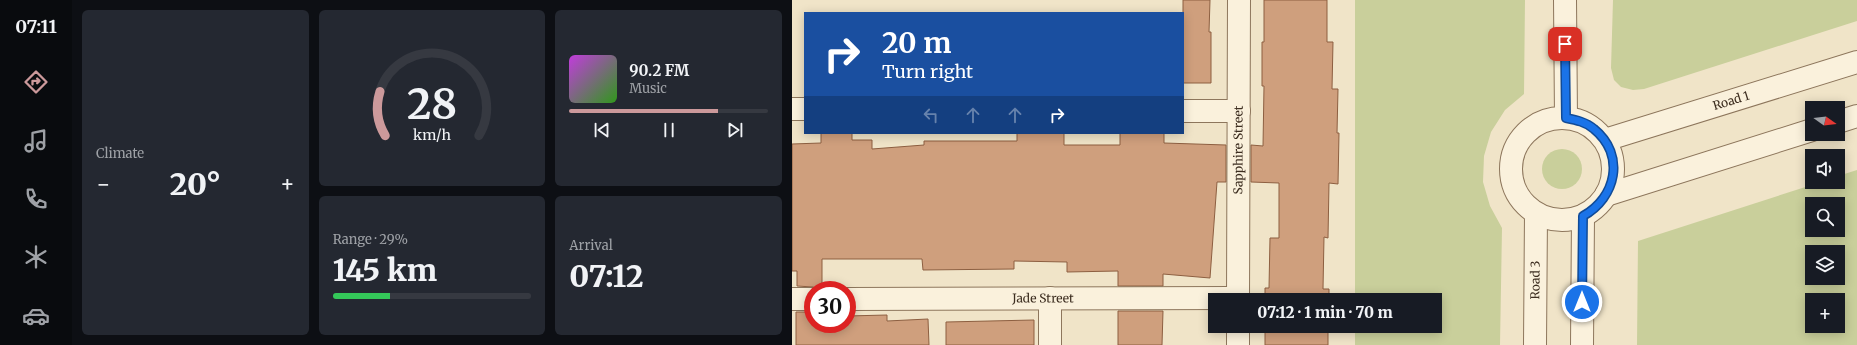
<!DOCTYPE html>
<meta charset="utf-8">
<style>
body{margin:0;font-family:Merriweather,serif;background:#242831;color:#f1f3f6;height:100vh;display:flex;flex-direction:column;font-size:15px;white-space:nowrap}
*{box-sizing:border-box;margin:0}
p{font-size:13px;color:#9ea1a6}
.icon{flex:none;width:22px;height:22px;fill:none;stroke:currentColor;stroke-width:2;stroke-linecap:round;stroke-linejoin:round}
.map{position:relative;flex:1;overflow:hidden}
.drawer{display:flex;flex-direction:column;gap:10px;padding:10px;background:#0d0f14;width:720px}
.drawer>*{flex:none}
.banner{position:absolute;left:12px;top:12px;width:380px;height:122px;border-radius:0px;box-shadow:0 2px 10px #0003;background:#1a4fa0;color:#fff;overflow:hidden}
.needle{width:26px;rotate:104deg}
.fabs{position:absolute;left:1013px;top:101px;display:grid;gap:8px}
.fabs a{display:grid;place-items:center;width:40px;height:40px;border-radius:0px;background:#171b24;box-shadow:0 2px 10px #0003;font-size:20px}
.speed{position:absolute;left:12px;top:281px;display:flex;gap:8px;font-size:20px;font-weight:700;text-align:center}
.speed>*{display:grid;place-content:center;width:52px;height:52px;border-radius:50%;background:#171b24;box-shadow:0 2px 10px #0003;line-height:1}
.speed .limit{border:6px solid #d22;background:#fff;color:#111}
.pin{position:absolute;display:grid;place-items:center;width:34px;height:34px;color:#fff;margin:-17px;border-radius:8px;box-shadow:0 2px 6px #0006}
.me{position:absolute;width:44px;margin:-22px;rotate:0deg;stroke-linejoin:round;filter:drop-shadow(0 0 3px #0008)}
.turn{display:flex;align-items:center;gap:14px;height:84px;padding:0 12px;font-size:18px}
.turn .icon{width:52px;height:52px;stroke-width:2.5}
.turn b{display:block;font-size:28px;line-height:34px}
.lanes{display:flex;align-items:center;height:38px;padding:0 12px;background:#0003;justify-content:center;gap:20px;direction:ltr}
.lanes .off{opacity:.35}
.big{font-size:30px;font-weight:800;line-height:1.1}
.drawer .tile{flex:1;display:flex;flex-direction:column;justify-content:center;gap:6px;min-width:0;padding:0 14px;border-radius:6px;background:#242831}
.drawer .dial{align-items:center;gap:0}
.dial svg{height:104px;overflow:visible;fill:none;stroke:#363941;stroke-width:7;stroke-linecap:round;text-anchor:middle}
.dial text{fill:#f1f3f6;stroke:none}
.song{display:flex;align-items:center;gap:12px}
.cover{width:48px;height:48px;border-radius:6px;background:linear-gradient(135deg,hsl(290 70% 55%),hsl(110 70% 35%))}
.played{height:4px;border-radius:2px;background:linear-gradient(90deg,#cc999b 75%,#363941 75%)}
.keys{display:flex;justify-content:space-around;direction:ltr}
.heat{display:flex;justify-content:space-between;align-items:center;font-size:22px;direction:ltr}
.charge{height:6px;border-radius:3px;background:linear-gradient(90deg,#34c759 29%,#363941 0)}
.drawer .tiles{flex:1;display:grid;gap:10px;grid-template-columns:repeat(3,1fr)}
.tile:first-child{grid-row:span 2}
.trip{position:absolute;left:416px;top:293px;width:234px;height:40px;border-radius:0px;background:#171b24;box-shadow:0 2px 10px #0003;font-weight:800;line-height:40px;text-align:center}
main{display:flex;flex:1;min-height:0}
.dock{display:flex;flex-direction:column;width:72px;justify-content:space-around;align-items:center;background:#090b0e;color:#9ea1a6}
.dock .icon{width:28px;height:28px}
.dock .active{color:#cc999b}
.dock b{font-size:18px;color:#f1f3f6}
.map>svg:first-child{display:block}
</style>
<main>
<nav class="dock">
<b>07:11</b>
<svg class="icon active" aria-label="directions" viewBox="0 0 24 24"><path d="M12 3l9 9-9 9-9-9zM9 14v-3h6M13 9l2 2-2 2"/></svg>
<svg class="icon" aria-label="music" viewBox="0 0 24 24"><path d="M9 18V5l10-2v13"/><circle cx="6" cy="18" r="3"/><circle cx="16" cy="16" r="3"/></svg>
<svg class="icon" aria-label="phone" viewBox="0 0 24 24"><path d="M5 4h4l2 5-3 2q2 4 5 5l2-3 5 2v4C11 20 4 13 5 4z"/></svg>
<svg class="icon" aria-label="climate" viewBox="0 0 24 24"><path d="M12 3v18M4 7l16 10M4 17L20 7"/></svg>
<svg class="icon" aria-label="car" viewBox="0 0 24 24"><path d="M5 17H2v-5l4-1 3-4h7l3 4 3 1v5h-3M9 17h6M6 11h13"/><circle cx="7" cy="17" r="2"/><circle cx="17" cy="17" r="2"/></svg>
</nav>
<section class="drawer">
<div class="tiles">
<div class="tile"><p>Climate</p>
<div class="heat"><a>−</a><b class="big">20°</b><a>+</a></div>
</div>
<div class="tile dial"><svg viewBox="0 0 100 80">
<path d="M14 69A42 42 0 1 1 86 69"/>
<path d="M14 69A42 42 0 0 1 10 35" stroke="#cc999b"/>
<text x="50" y="56" font-size="32" font-weight="700">28</text>
<text x="50" y="72" font-size="11">km/h</text>
</svg></div>
<div class="tile">
<div class="song"><i class="cover"></i><div><b>90.2 FM</b><p>Music</p></div></div>
<div class="played"></div>
<div class="keys"><svg class="icon" aria-label="previous" viewBox="0 0 24 24"><path d="M18 5L8 12l10 7zM5 5v14"/></svg><svg class="icon" aria-label="pause" viewBox="0 0 24 24"><path d="M8 5v14M16 5v14"/></svg><svg class="icon" aria-label="next" viewBox="0 0 24 24"><path d="M6 5l10 7-10 7zM19 5v14"/></svg></div>
</div>
<div class="tile"><p>Range · 29%</p><b class="big">145 km</b><div class="charge"></div></div>
<div class="tile"><p>Arrival</p><b class="big">07:12</b></div>
</div>
</section>
<div class="map">
<svg width="1065" height="345" viewBox="0 0 1065 345">
<rect width="100%" height="100%" fill="#f0e4c8"/>
<g fill="#c9cf9b" fill-rule="evenodd">
<path d="M563 0H733L732 94 713 110 699 132 692 156 691 182 698 206 710 228 708 345H563V326H643V300H563Z"/>
<path d="M821 0H1065V21L852 89 841 90 829 87 822 80 819 68Z"/>
<circle cx="770" cy="169" r="20"/>
<path d="M1065 170V345H845L846 241 1029 182H1046V176ZM1020 204H1046V230H1020ZM1020 252H1046V278H1020ZM1020 300H1046V326H1020Z"/>
</g>
<g fill="#cf9f7d" stroke="#8d5f41">
<path d="M391 0H418L417 32H419V83H391Z"/>
<path d="M472 0H535V42H541L540 89H546L545 133H547L546 184 537 183 536 238 532 237 531 289H537V300H473V288H477L478 238H487V183L459 182V145L471 146 472 86H470V42H472Z"/>
<path d="M29 133H60V140H80V149L132 145V141H225V133H272V145H328V133H372V143L434 145V182H425L418 278 371 274V286H326V271L275 272V262L222 261V269L131 270 130 259H30V290L21 287 5 286V271H0V144L29 143Z"/>
<path d="M326 311H371L370 345H326Z"/>
<path d="M4 312H21V324H55V316L95 315V321L136 319 137 345H4Z"/>
<path d="M242 320V345H154V322Z"/>
<rect x="473" y="326" width="63" height="19"/>
</g>
<g fill="none" stroke-linecap="round" stroke-linejoin="round">
<g stroke="#8d765c" stroke-width="24">
<g id="minor">
<path d="M773 0 774 118"/>
<path d="M0 109H13"/>
<path d="M391 111H447"/>
<circle cx="770" cy="169" r="51"/>
<path d="M1046 122 1065 116"/>
<path id="s1" d="M813 140 1065 62"/>
<path d="M814 195 1020 130"/>
<path d="M0 299H21"/>
<path id="s2" d="M55 299 446 298"/>
<path id="s3" d="M446 300 447 0"/>
<path d="M258 345V298"/>
<path d="M446 345V326"/>
<path id="s4" d="M743 345 744 214"/>
<path d="M790 345 791 216"/>
</g>
</g>
<use href="#minor" stroke="#faf1dc" stroke-width="22"/>
</g>
<g fill="none" stroke-linecap="round" stroke-linejoin="round">
<g stroke="#114b97" stroke-width="10">
<path id="route" d="M773 44 774 118C784 120 794 122 802 129 834 155 824 198 791 216L790 302"/>
</g>
<use href="#route" stroke="#1a73e8" stroke-width="7"/>
</g>
<g text-anchor="middle" stroke-width="4" stroke-linejoin="round" paint-order="stroke">
<g font-size="12" fill="#3d2e20" stroke="#f7eed8">
<text dy="4" stroke="none"><textPath href="#s1" startOffset="132">Road 1</textPath></text>
<text dy="4" stroke="none"><textPath href="#s3" startOffset="150">Sapphire Street</textPath></text>
<text dy="4" stroke="none"><textPath href="#s4" startOffset="65">Road 3</textPath></text>
<text dy="4" stroke="none"><textPath href="#s2" startOffset="196">Jade Street</textPath></text>
</g>
</g>
</svg>
<div class="fabs">
<a><svg class="needle" viewBox="-14 -14 28 28"><path d="M0-13l5 13h-10z" fill="#e53935"/><path d="M0 13l5-13h-10z" fill="#9ea1a6"/></svg></a>
<a><svg class="icon" aria-label="sound" viewBox="0 0 24 24"><path d="M4 9h4l5-4v14l-5-4H4zM17 9q2 3 0 6"/></svg></a>
<a><svg class="icon" aria-label="search" viewBox="0 0 24 24"><circle cx="10" cy="10" r="6"/><path d="M15 15l6 6"/></svg></a>
<a><svg class="icon" aria-label="layers" viewBox="0 0 24 24"><path d="M12 4l9 5-9 5-9-5zM3 14l9 5 9-5"/></svg></a>
<a>+</a>
</div>
<div class="speed"><div class="limit">30</div></div>
<div class="pin" style="left:773px;top:44px;background:#d93025"><svg class="icon" aria-label="arrive" viewBox="0 0 24 24"><path d="M6 21V4h12l-3 4 3 4H6"/></svg></div>
<svg class="me" style="left:790px;top:302px" viewBox="-20 -20 40 40"><circle r="17" fill="#1a73e8" stroke="#fff" stroke-width="3"/><path d="M0-11L8 9 0 5-8 9z" fill="#fff"/></svg>
<div class="trip">07:12 · 1 min · 70 m</div>
<div class="banner">
<div class="turn"><svg class="icon" aria-label="right" viewBox="0 0 24 24"><path d="M7 20v-9h11M14 6l5 5-5 5"/></svg><div><b>20 m</b>Turn right</div></div>
<div class="lanes"><svg class="icon off" aria-label="left" viewBox="0 0 24 24"><path d="M17 20v-9H6M10 6l-5 5 5 5"/></svg><svg class="icon off" aria-label="ahead" viewBox="0 0 24 24"><path d="M12 20V5M6 11l6-6 6 6"/></svg><svg class="icon off" aria-label="ahead" viewBox="0 0 24 24"><path d="M12 20V5M6 11l6-6 6 6"/></svg><svg class="icon" aria-label="right" viewBox="0 0 24 24"><path d="M7 20v-9h11M14 6l5 5-5 5"/></svg></div>
</div>
</div>
</main>
